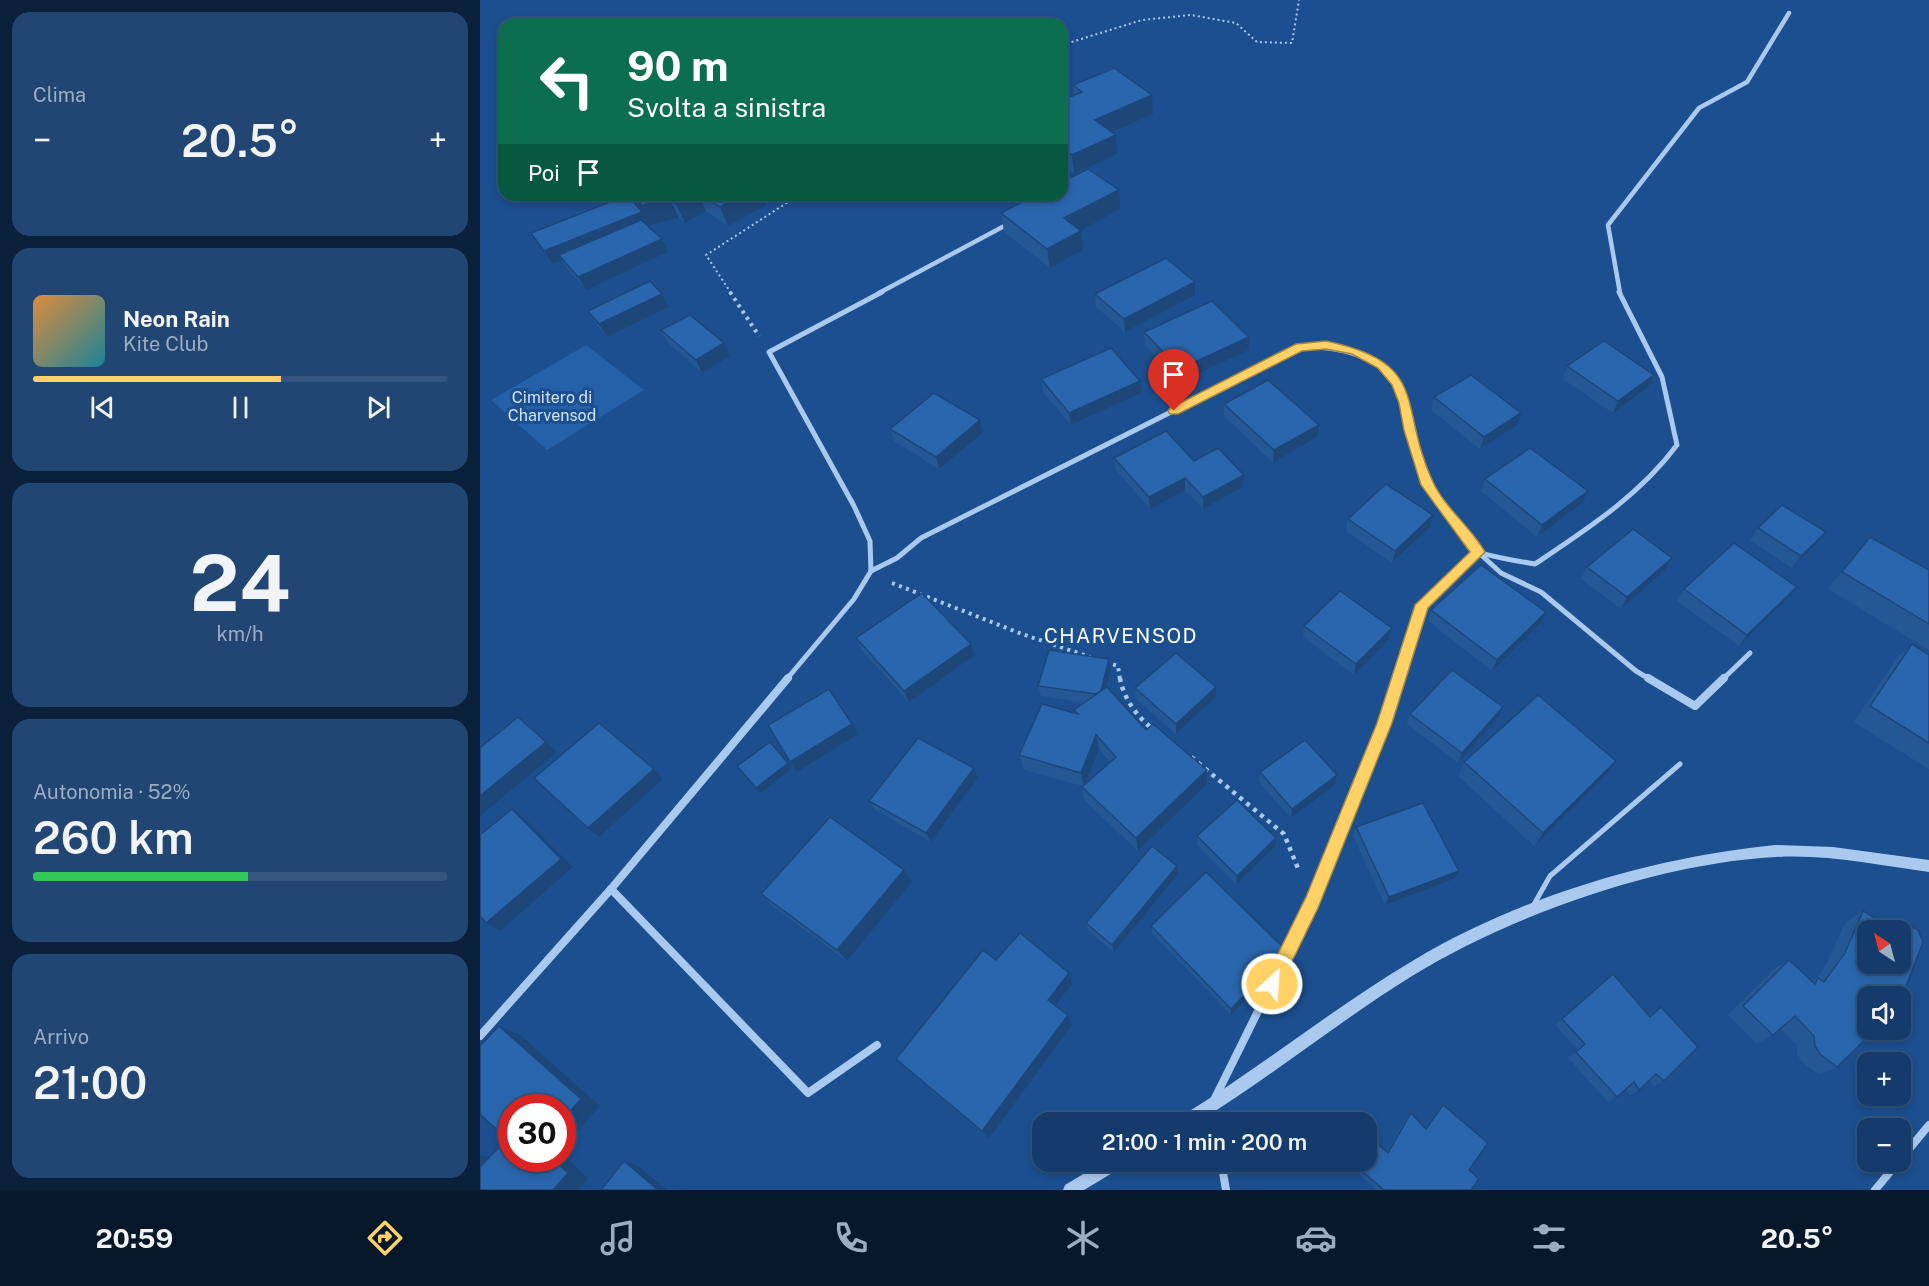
<!DOCTYPE html>
<html lang="it">
<meta charset="utf-8">
<style>
body{margin:0;font-family:"Public Sans",sans-serif;background:#214673;color:#f1f3f6;height:100vh;display:flex;flex-direction:column;font-size:22px;white-space:nowrap}
*{box-sizing:border-box;margin:0}
p{font-size:20px;color:#9dadc1}
.icon{flex:none;width:33px;height:33px;fill:none;stroke:currentColor;stroke-width:2;stroke-linecap:round;stroke-linejoin:round}
.map{position:relative;flex:1;overflow:hidden}
.side{display:flex;flex-direction:column;gap:12px;padding:12px;background:#0b203b;width:480px}
.side>*{flex:none}
.hud{position:absolute;left:18px;top:18px;width:570px;height:183px;border-radius:18px;box-shadow:0 3px 9px #0003,0 0 0 2px #33557e;background:#0b6e4f;color:#fff;overflow:hidden}
.needle{width:39px;rotate:324deg}
.buttons{position:absolute;left:1377px;top:920px;display:grid;gap:12px}
.buttons a{display:grid;place-items:center;width:54px;height:54px;border-radius:12px;background:#143b6b;box-shadow:0 3px 9px #0003,0 0 0 2px #33557e;font-size:30px}
.speed{position:absolute;left:18px;top:1094px;display:flex;gap:12px;font-size:30px;font-weight:700;text-align:center}
.speed>*{display:grid;place-content:center;width:78px;height:78px;border-radius:50%;background:#143b6b;box-shadow:0 3px 9px #0003,0 0 0 2px #33557e;line-height:1}
.speed .limit{border:9px solid #d22;background:#fff;color:#111}
.pin{position:absolute;display:grid;place-items:center;width:51px;height:51px;color:#fff;margin:-62px -26px;border-radius:50% 50% 50% 0;rotate:-45deg;box-shadow:0 0 6px #0007}
.pin .icon{rotate:45deg}
.me{position:absolute;width:66px;margin:-33px;rotate:26deg;stroke-linejoin:round;filter:drop-shadow(0 0 4px #0008)}
.turn{display:flex;align-items:center;gap:21px;height:126px;padding:0 30px;font-size:27px}
.turn .icon{width:78px;height:78px;stroke-width:2.5}
.turn b{display:block;font-size:42px;line-height:51px}
.then{display:flex;align-items:center;height:57px;padding:0 30px;background:#0003;gap:12px;font-size:22px}
.big{font-size:45px;font-weight:600;line-height:1.1}
.side .widget{flex:1;display:flex;flex-direction:column;justify-content:center;gap:9px;min-width:0;padding:0 21px;border-radius:18px;background:#214673}
.side .dial{align-items:center;gap:0}
.dial b{font-size:78px;line-height:1}
.song{display:flex;align-items:center;gap:18px}
.cover{width:72px;height:72px;border-radius:9px;background:linear-gradient(135deg,hsl(30 70% 55%),hsl(190 70% 35%))}
.played{height:6px;border-radius:3px;background:linear-gradient(90deg,#ffd166 60%,#33557e 60%)}
.keys{display:flex;justify-content:space-around;direction:ltr}
.heat{display:flex;justify-content:space-between;align-items:center;font-size:33px;direction:ltr}
.charge{height:9px;border-radius:4px;background:linear-gradient(90deg,#34c759 52%,#33557e 0)}
.trip{position:absolute;left:552px;top:1112px;width:345px;height:60px;border-radius:18px;background:#143b6b;box-shadow:0 3px 9px #0003,0 0 0 2px #33557e;font-weight:600;line-height:60px;text-align:center}
.tabs{display:flex;height:96px;justify-content:space-around;align-items:center;background:#08182b;color:#9dadc1}
.tabs .icon{width:42px;height:42px}
.tabs .active{color:#ffd166}
.tabs b{font-size:27px;color:#f1f3f6}
main{display:flex;flex:1;min-height:0}
.map>svg:first-child{display:block}
</style>
<main>
<section class="side">
<div class="widget"><p>Clima</p>
<div class="heat"><a>−</a><b class="big">20.5°</b><a>+</a></div>
</div>
<div class="widget">
<div class="song"><i class="cover"></i><div><b>Neon Rain</b><p>Kite Club</p></div></div>
<div class="played"></div>
<div class="keys"><svg class="icon" aria-label="previous" viewBox="0 0 24 24"><path d="M18 5L8 12l10 7zM5 5v14"/></svg><svg class="icon" aria-label="pause" viewBox="0 0 24 24"><path d="M8 5v14M16 5v14"/></svg><svg class="icon" aria-label="next" viewBox="0 0 24 24"><path d="M6 5l10 7-10 7zM19 5v14"/></svg></div>
</div>
<div class="widget dial"><b>24</b><p>km/h</p></div>
<div class="widget"><p>Autonomia · 52%</p><b class="big">260 km</b><div class="charge"></div></div>
<div class="widget"><p>Arrivo</p><b class="big">21:00</b></div>
</section>
<div class="map">
<svg width="1449" height="1190" viewBox="0 0 1449 1190">
<rect width="100%" height="100%" fill="#1b4f8f"/>
<path fill="#2461a8" d="M106 345 164 390 67 450 11 400Z"/>
<g fill="none" stroke-linecap="round" stroke-linejoin="round">
<g stroke="#a9c9ee" stroke-width="2" stroke-dasharray="2 3" stroke-linecap="butt">
<path d="M582 45 662 20 711 15 756 23 777 42 812 43 819 0"/>
<path d="M251 293 226 255 319 195"/>
</g>
<g stroke="#a9c9ee" stroke-width="4" stroke-dasharray="3 4.5" stroke-linecap="butt">
<path d="M250 292 279 336"/>
<path d="M412 583 542 634 610 657"/>
<path d="M626 662 638 666 640 680"/>
</g>
<g stroke="#a9c9ee" stroke-width="4.5" stroke-dasharray="4 5" stroke-linecap="butt">
<path d="M640 678C643 698 658 718 674 730"/>
<path d="M711 757 804 834 819 871"/>
</g>
<path stroke="#a9c9ee" stroke-width="5" d="M1053 906 1070 876 1200 764"/>
<g stroke="#a9c9ee" stroke-width="4.5">
<path d="M399 293 528 224"/>
<path d="M1140 293 1128 225 1219 108 1267 82 1309 13"/>
</g>
<g stroke="#a9c9ee" stroke-width="5">
<path d="M391 571 417 558 441 538 820 347C864 346 908 356 925 402 930 416 929 432 934 446 944 477 957 501 977 526 983 534 990 545 997 551 1004 556 1044 562 1055 564 1107 529 1159 496 1197 445L1182 377 1139 292"/>
<path d="M306 680 374 599 391 571 390 541 374 506 289 352 402 292"/>
<path d="M919 680 942 605 998 552 1021 573 1061 592 1156 671 1171 680"/>
<path d="M1242 680 1270 653"/>
</g>
<g stroke="#a9c9ee" stroke-width="8">
<path d="M1168 678 1215 706 1244 678"/>
<path d="M131 889 328 1093 397 1045"/>
<path d="M0 1036 131 889 308 678"/>
<path d="M735 1098C803 961 873 824 919 678"/>
<path d="M731 1107 733 1122"/>
<path d="M1420 1160 1449 1125"/>
<path d="M741 1161 746 1190"/>
<path d="M1395 1190 1419 1161"/>
</g>
<g fill="#a9c9ee" fill-rule="evenodd">
<path d="M1295 845 1353 847 1449 860V872C1398 865 1347 854 1296 857 1179 863 1031 915 932 976 858 1022 791 1077 718 1122H698L700 1117C780 1068 853 1008 934 960 1039 897 1173 857 1295 845Z"/>
<path d="M625 1161H646L644 1166 604 1190H583L585 1185Z"/>
</g>
</g>
<g fill="#245895" fill-rule="evenodd">
<path d="M593 85 673 114 631 132 636 135 637 154 594 174 582 164V100L594 95Z"/>
<path d="M166 195H283L287 205 248 226 226 211 205 223 199 218 167 225 182 239 188 252 106 290 87 268 82 260 72 264 51 233 162 212Z"/>
<path d="M640 209 601 230 603 250 570 268 524 232 521 213Z"/>
<path d="M182 294 189 307 127 337 116 324 108 311Z"/>
<path d="M615 294 715 295 645 332 616 307Z"/>
<path d="M181 330 244 343 250 356 222 373 188 343Z"/>
<path d="M664 332 769 350 700 382 665 345Z"/>
<path d="M1087 366 1168 387 1133 413 1083 379Z"/>
<path d="M561 379 660 381 661 393 591 425 563 392Z"/>
<path d="M954 397 1037 425 1000 449 951 410Z"/>
<path d="M744 404 839 425 837 437 793 463 744 416Z"/>
<path d="M500 420 503 433 459 469 414 441 410 429Z"/>
<path d="M634 458 714 461 764 475 763 487 723 509 705 490 670 509 636 470Z"/>
<path d="M1005 479 1102 503 1057 537 1001 491Z"/>
<path d="M868 519 950 527 912 563 866 531Z"/>
<path d="M1278 528 1336 544 1312 568 1270 540Z"/>
<path d="M1390 537 1449 570V650L1348 589Z"/>
<path d="M1192 558 1185 570 1141 609 1101 579 1107 567Z"/>
<path d="M1317 587 1308 598 1259 646 1197 601 1204 589Z"/>
<path d="M951 610 1061 623 1012 671 948 621Z"/>
<path d="M824 626 912 628 909 639 874 675 823 637Z"/>
<path d="M376 638 491 644 495 655 429 702 381 649Z"/>
<path d="M1432 644 1449 655V769L1374 722 1415 660Z"/>
<path d="M631 670 626 687 666 730 727 770V784L658 851 605 801 602 787 603 786 544 770 539 755 594 713V710L604 703 561 696 558 686ZM619 749 630 762 605 785Z"/>
<path d="M655 688 736 697 696 734 656 699Z"/>
<path d="M930 714 1018 718 978 763 927 724Z"/>
<path d="M984 762 1126 775 1054 846 978 776Z"/>
<path d="M494 768 498 778 451 842 395 810 389 801Z"/>
<path d="M780 772 857 775 855 785 811 818 779 782Z"/>
<path d="M876 827 974 879 905 905 873 836Z"/>
<path d="M717 836 795 847 756 884 717 845Z"/>
<path d="M424 870 432 882 367 961 293 906 281 894Z"/>
<path d="M698 874 634 952 608 931 606 923Z"/>
<path d="M1383 911 1422 997 1420 998V996H1388L1357 1067 1339 1075 1322 1062 1317 1054V1045L1301 1029 1293 1035 1277 1044 1248 1015 1292 970 1309 960 1332 981 1336 979 1347 963 1365 923Z"/>
<path d="M671 926 807 951 805 958 751 1015 672 933Z"/>
<path d="M1133 974 1169 1016 1181 1007 1184 1081 1174 1086 1169 1081 1159 1090 1150 1095 1146 1089 1137 1097 1128 1102 1088 1058 1098 1050 1075 1025Z"/>
<path d="M963 1105 989 1170 991 1190H897L880 1175 896 1149 899 1145 907 1152 927 1117 931 1113 945 1128 958 1110Z"/>
</g>
<g fill="#1d4779">
<path d="M672 95 673 114 616 139 615 120Z"/>
<path d="M636 135 637 154 594 174 592 155Z"/>
<path d="M639 190 640 209 587 238 584 218Z"/>
<path d="M213 195H219L226 211 205 223 196 204Z"/>
<path d="M262 195H283L287 205 248 226 240 207Z"/>
<path d="M190 199 199 218 169 225 83 260 79 255 82 260 72 264 64 251 162 212 159 206Z"/>
<path d="M601 231 603 250 570 268 567 249Z"/>
<path d="M182 239 188 252 106 290 98 277Z"/>
<path d="M715 282V295L645 332 644 319Z"/>
<path d="M182 294 189 307 127 337 119 324Z"/>
<path d="M769 337V350L700 382V369Z"/>
<path d="M244 343 250 356 222 373 216 360Z"/>
<path d="M1174 375 1168 387 1133 413 1138 401Z"/>
<path d="M660 381 661 393 591 425 589 413Z"/>
<path d="M1041 413 1037 425 1000 449 1004 437Z"/>
<path d="M500 420 503 433 459 469 456 457Z"/>
<path d="M839 425 837 437 793 463 794 450Z"/>
<path d="M764 475 763 487 723 509V497Z"/>
<path d="M705 478V490L670 509 669 497Z"/>
<path d="M1108 491 1102 503 1057 537 1062 525Z"/>
<path d="M953 515 950 527 912 563 915 551Z"/>
<path d="M1346 532 1336 544 1312 568 1321 556Z"/>
<path d="M1192 558 1185 570 1141 609 1147 597Z"/>
<path d="M1317 587 1308 598 1259 646 1267 635Z"/>
<path d="M1066 612 1061 623 1012 671 1017 660Z"/>
<path d="M912 628 909 639 874 675 876 664Z"/>
<path d="M491 644 495 655 429 702 424 691Z"/>
<path d="M629 659 631 670 621 705 620 695Z"/>
<path d="M736 687V697L696 734V724Z"/>
<path d="M1023 707 1018 718 978 763 982 753Z"/>
<path d="M372 724 378 734 317 772 310 762Z"/>
<path d="M616 735 619 749 604 787 601 773Z"/>
<path d="M66 742 77 752 0 816V796Z"/>
<path d="M1136 761 1126 775 1054 846 1063 833Z"/>
<path d="M308 763 312 768 280 793 276 788Z"/>
<path d="M494 768 498 778 451 842 446 833Z"/>
<path d="M174 769 183 779 119 837 108 828Z"/>
<path d="M727 770V784L658 851 656 838Z"/>
<path d="M857 775 855 785 811 818 812 809Z"/>
<path d="M32 809 44 818 93 867 20 931 6 923Z"/>
<path d="M796 838 795 847 756 884 757 876Z"/>
<path d="M697 866 698 874 634 952 632 945Z"/>
<path d="M424 870 432 882 367 961 357 950Z"/>
<path d="M979 871 974 879 905 905 909 897Z"/>
<path d="M807 951 805 958 751 1015V1009Z"/>
<path d="M589 973 592 984 572 1009 568 1000Z"/>
<path d="M588 1015 592 1025 509 1138 502 1131Z"/>
<path d="M19 1026 40 1035 120 1106 82 1149V1120Z"/>
<path d="M82 1154 108 1178 98 1190H73L72 1158H82Z"/>
<path d="M0 1155 10 1157 0 1168Z"/>
<path d="M144 1161 157 1165 187 1190H178Z"/>
</g>
<g fill="#2a66ad" stroke="#1d4779" stroke-width="1.5" fill-rule="evenodd">
<path d="M634 68 672 95 615 120 636 135 592 155 582 147V100L602 92 593 85Z"/>
<path d="M608 169 639 190 584 218 601 231 567 249 521 213 556 195H582V182Z"/>
<path d="M148 195 162 212 64 251 51 233Z"/>
<path d="M166 195H213L196 204 190 199 159 206Z"/>
<path d="M222 195H262L240 207Z"/>
<path d="M161 220 182 239 98 277 79 255Z"/>
<path d="M686 258 715 282 644 319 615 294Z"/>
<path d="M170 281 182 294 119 324 108 311Z"/>
<path d="M732 301 769 337 700 369 664 332Z"/>
<path d="M210 315 244 343 216 360 181 330Z"/>
<path d="M1124 341 1174 375 1138 401 1087 366Z"/>
<path d="M631 348 660 381 589 413 561 379Z"/>
<path d="M991 375 1041 413 1004 437 954 397Z"/>
<path d="M788 380 839 425 794 450 744 404Z"/>
<path d="M454 393 500 420 456 457 410 429Z"/>
<path d="M686 431 714 461 738 448 764 475 723 497 705 478 669 497 634 458Z"/>
<path d="M1050 448 1108 491 1062 525 1005 479Z"/>
<path d="M906 484 953 515 915 551 868 519Z"/>
<path d="M1302 505 1346 532 1321 556 1278 528Z"/>
<path d="M1153 529 1192 558 1147 597 1107 567Z"/>
<path d="M1390 537 1449 570V624L1362 572Z"/>
<path d="M1254 543 1317 587 1267 635 1204 589Z"/>
<path d="M1001 565 1066 612 1017 660 951 610Z"/>
<path d="M860 591 912 628 876 664 824 626Z"/>
<path d="M442 593 491 644 424 691 376 638Z"/>
<path d="M1432 644 1449 655V743L1390 706Z"/>
<path d="M569 650 629 659 621 691 616 694 558 686Z"/>
<path d="M696 653 736 687 696 724 655 688Z"/>
<path d="M972 670 1023 707 982 753 930 714Z"/>
<path d="M627 687 666 730 673 724 727 770 656 838 602 787 636 757 616 735 601 773 539 755 562 704 598 714 594 710Z"/>
<path d="M349 689 372 724 310 762 288 725Z"/>
<path d="M1058 695 1136 761 1063 833 984 762Z"/>
<path d="M38 717 66 742 0 796V748Z"/>
<path d="M119 723 174 769 108 828 54 778Z"/>
<path d="M438 738 494 768 446 833 389 801Z"/>
<path d="M825 740 857 775 812 809 780 772Z"/>
<path d="M290 742 308 763 276 788 257 766Z"/>
<path d="M757 800 796 838 757 876 717 836Z"/>
<path d="M943 803 979 871 909 897 876 827Z"/>
<path d="M32 809 81 859 6 923 0 916V835Z"/>
<path d="M350 817 424 870 357 950 281 894Z"/>
<path d="M672 846 697 866 632 945 606 923Z"/>
<path d="M726 872 807 951 751 1009 671 926Z"/>
<path d="M1383 911 1409 926 1421 921 1438 930 1443 942 1422 997 1408 988 1402 996H1388V1029H1396L1357 1067 1340 1054 1335 1046 1334 1036 1315 1016 1293 1035 1263 1006 1309 960 1335 984 1338 978 1344 982 1365 953ZM1388 930H1420V963H1388Z"/>
<path d="M540 933 589 973 568 1000 588 1015 502 1131 416 1059 503 950 516 960Z"/>
<path d="M1133 974 1170 1017 1181 1007 1218 1047 1184 1081 1176 1074 1159 1090 1154 1082 1137 1097 1096 1052 1105 1044 1082 1019Z"/>
<path d="M19 1026 101 1099 82 1120V1107H32V1158H72L88 1173 73 1190H0V1167L27 1139 0 1114V1046Z"/>
<path d="M963 1105 1008 1143 989 1170 999 1179 991 1190H904L883 1172 899 1145 908 1153 931 1113 946 1129Z"/>
<path d="M144 1161 178 1190H121Z"/>
</g>
<path fill="#ffd166" stroke="#a68842" stroke-width="1.5" d="M846 341C952 363 917 405 953 482 965 508 991 527 1005 552L948 608 912 723 838 908 798 990 792 992 786 990 783 984 826 897 897 723 935 605 990 552 941 485 924 430 919 403 912 385 898 368 872 354 846 349 822 351 698 414H690L688 411 690 408 816 344Z"/>
<g text-anchor="middle" stroke-width="6" stroke-linejoin="round" paint-order="stroke">
<g font-size="16" fill="#cfe3fa" stroke="#1b4f8f">
<text x="72" y="403">Cimitero di<tspan x="72" dy="18">Charvensod</tspan></text>
</g>
<g font-size="20" letter-spacing="1.5" fill="#fff" stroke="#1b4f8f">
<text x="641" y="643">CHARVENSOD</text>
</g>
</g>
</svg>
<div class="buttons">
<a><svg class="needle" viewBox="-14 -14 28 28"><path d="M0-13l5 13h-10z" fill="#e53935"/><path d="M0 13l5-13h-10z" fill="#9dadc1"/></svg></a>
<a><svg class="icon" aria-label="sound" viewBox="0 0 24 24"><path d="M4 9h4l5-4v14l-5-4H4zM17 9q2 3 0 6"/></svg></a>
<a>+</a>
<a>−</a>
</div>
<div class="speed"><div class="limit">30</div></div>
<div class="pin" style="left:694px;top:411px;background:#d93025"><svg class="icon" aria-label="arrive" viewBox="0 0 24 24"><path d="M6 21V4h12l-3 4 3 4H6"/></svg></div>
<svg class="me" style="left:792px;top:984px" viewBox="-20 -20 40 40"><circle r="17" fill="#ffd166" stroke="#fff" stroke-width="3"/><path d="M0-11L8 9 0 5-8 9z" fill="#fff"/></svg>
<div class="trip">21:00 · 1 min · 200 m</div>
<div class="hud">
<div class="turn"><svg class="icon" aria-label="left" viewBox="0 0 24 24"><path d="M17 20v-9H6M10 6l-5 5 5 5"/></svg><div><b>90 m</b>Svolta a sinistra</div></div>
<div class="then">Poi<svg class="icon" aria-label="arrive" viewBox="0 0 24 24"><path d="M6 21V4h12l-3 4 3 4H6"/></svg></div>
</div>
</div>
</main>
<nav class="tabs">
<b>20:59</b>
<svg class="icon active" aria-label="directions" viewBox="0 0 24 24"><path d="M12 3l9 9-9 9-9-9zM9 14v-3h6M13 9l2 2-2 2"/></svg>
<svg class="icon" aria-label="music" viewBox="0 0 24 24"><path d="M9 18V5l10-2v13"/><circle cx="6" cy="18" r="3"/><circle cx="16" cy="16" r="3"/></svg>
<svg class="icon" aria-label="phone" viewBox="0 0 24 24"><path d="M5 4h4l2 5-3 2q2 4 5 5l2-3 5 2v4C11 20 4 13 5 4z"/></svg>
<svg class="icon" aria-label="climate" viewBox="0 0 24 24"><path d="M12 3v18M4 7l16 10M4 17L20 7"/></svg>
<svg class="icon" aria-label="car" viewBox="0 0 24 24"><path d="M5 17H2v-5l4-1 3-4h7l3 4 3 1v5h-3M9 17h6M6 11h13"/><circle cx="7" cy="17" r="2"/><circle cx="17" cy="17" r="2"/></svg>
<svg class="icon" aria-label="filters" viewBox="0 0 24 24"><path d="M4 7h16M4 17h16"/><circle cx="9" cy="7" r="2"/><circle cx="15" cy="17" r="2"/></svg>
<b>20.5°</b>
</nav>
